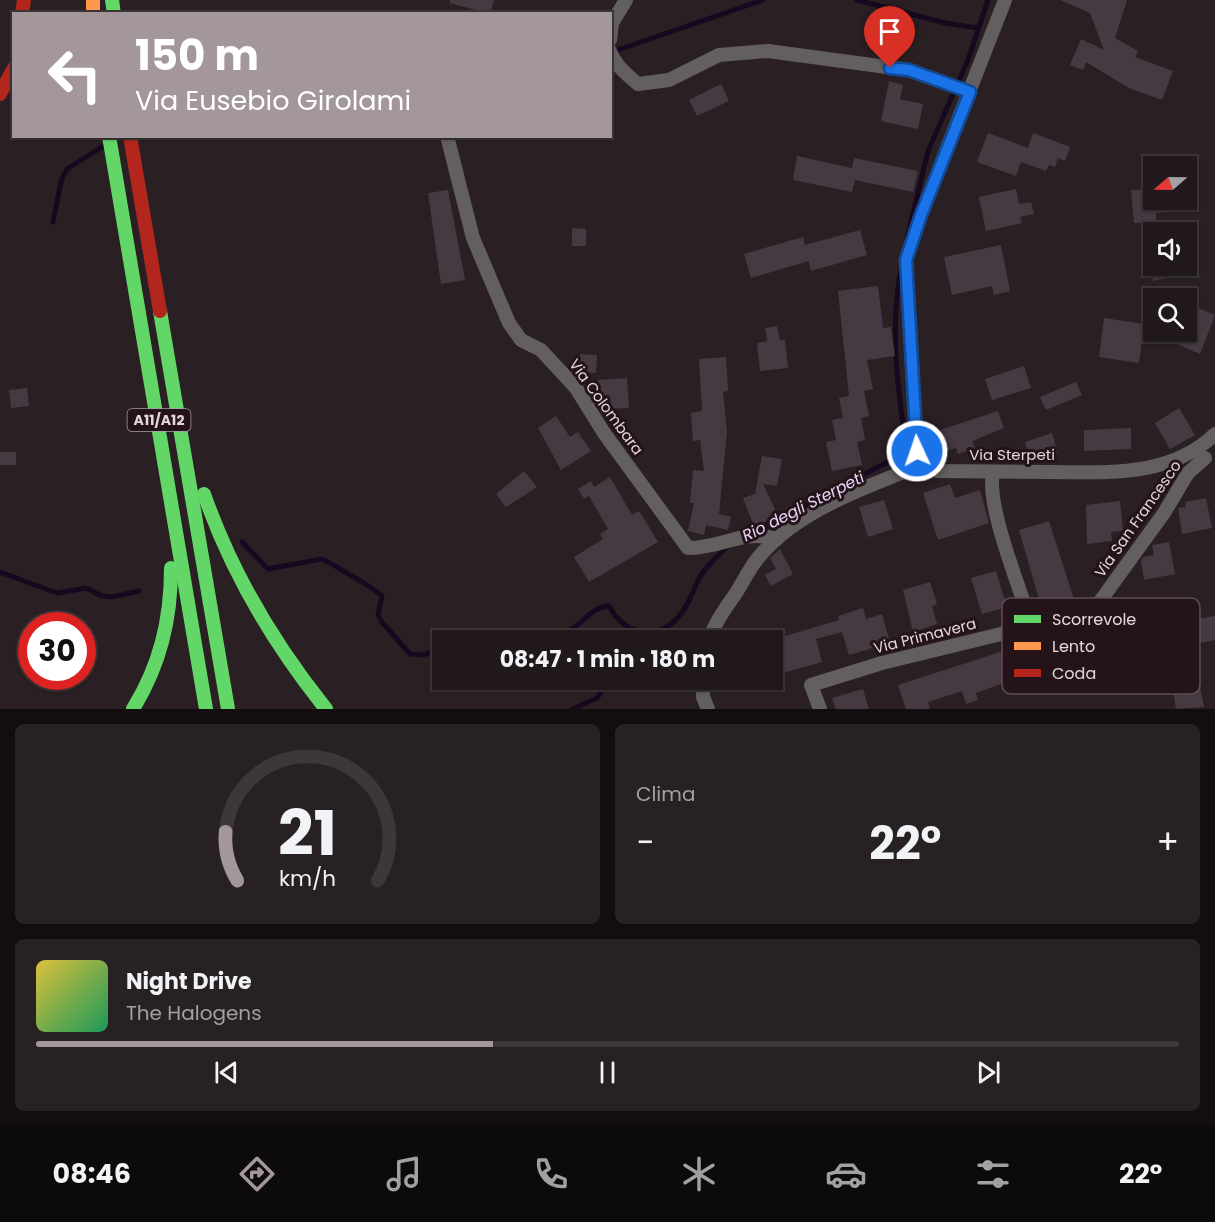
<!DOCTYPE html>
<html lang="it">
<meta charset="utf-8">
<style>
body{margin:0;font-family:Poppins,sans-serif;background:#282123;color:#f1f3f6;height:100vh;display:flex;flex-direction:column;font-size:22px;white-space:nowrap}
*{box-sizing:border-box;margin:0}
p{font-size:20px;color:#a2a0a2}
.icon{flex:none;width:33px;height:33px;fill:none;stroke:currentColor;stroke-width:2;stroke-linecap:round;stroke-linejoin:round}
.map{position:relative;height:709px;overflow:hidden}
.side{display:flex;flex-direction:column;gap:15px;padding:15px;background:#120d0e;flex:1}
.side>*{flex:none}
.top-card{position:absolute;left:12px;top:12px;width:600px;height:126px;border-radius:0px;box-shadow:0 2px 4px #0004,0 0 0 2px #3d3739;background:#a3979b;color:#fff;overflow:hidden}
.needle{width:39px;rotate:250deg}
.controls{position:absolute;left:1143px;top:156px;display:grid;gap:12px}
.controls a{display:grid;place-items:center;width:54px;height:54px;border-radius:0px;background:#20181a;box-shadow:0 2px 4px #0004,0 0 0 2px #3d3739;font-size:30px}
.speed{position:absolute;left:18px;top:612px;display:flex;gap:12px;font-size:30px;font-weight:700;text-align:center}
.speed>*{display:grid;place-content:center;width:78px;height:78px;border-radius:50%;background:#20181a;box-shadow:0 2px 4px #0004,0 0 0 2px #3d3739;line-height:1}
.speed .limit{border:9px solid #d22;background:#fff;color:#111}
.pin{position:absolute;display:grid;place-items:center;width:51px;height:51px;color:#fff;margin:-62px -26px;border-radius:50% 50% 50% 0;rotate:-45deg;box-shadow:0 0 6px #0007}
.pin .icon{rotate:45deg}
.me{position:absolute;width:66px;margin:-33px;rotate:357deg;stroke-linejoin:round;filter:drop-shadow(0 0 4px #0008)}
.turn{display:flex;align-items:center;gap:21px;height:126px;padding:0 24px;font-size:27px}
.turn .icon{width:78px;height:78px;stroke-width:2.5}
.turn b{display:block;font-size:42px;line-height:51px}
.big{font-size:45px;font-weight:700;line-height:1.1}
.side .widget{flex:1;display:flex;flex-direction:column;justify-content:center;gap:9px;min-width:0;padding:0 21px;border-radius:9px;background:#282123}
.side .dial{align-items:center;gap:0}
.dial svg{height:156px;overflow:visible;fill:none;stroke:#3d3739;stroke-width:7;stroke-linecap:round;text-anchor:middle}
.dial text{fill:#f1f3f6;stroke:none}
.song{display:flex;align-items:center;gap:18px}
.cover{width:72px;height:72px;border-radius:9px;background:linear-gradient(135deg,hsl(50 70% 55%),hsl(150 70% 35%))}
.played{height:6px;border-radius:3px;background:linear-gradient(90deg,#a3979b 40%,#3d3739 40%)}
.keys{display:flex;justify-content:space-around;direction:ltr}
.heat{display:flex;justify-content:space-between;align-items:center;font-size:33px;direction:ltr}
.side .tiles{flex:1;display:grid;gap:15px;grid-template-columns:1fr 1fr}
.widget:last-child{grid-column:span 2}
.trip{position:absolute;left:432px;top:630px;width:351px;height:60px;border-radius:0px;background:#20181a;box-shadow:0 2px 4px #0004,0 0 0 2px #3d3739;font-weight:700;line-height:60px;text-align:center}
.menu{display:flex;height:96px;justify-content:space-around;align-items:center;background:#0d0a0a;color:#a2a0a2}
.menu .icon{width:42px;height:42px}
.menu .selected{color:#a3979b}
.menu b{font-size:27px;color:#f1f3f6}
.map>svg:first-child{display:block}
</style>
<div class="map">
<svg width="1215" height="709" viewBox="0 0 1215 709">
<rect width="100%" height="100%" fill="#2a2023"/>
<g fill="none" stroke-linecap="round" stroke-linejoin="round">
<g stroke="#16081f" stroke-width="5">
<path d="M857 0 945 23 978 28"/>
<path d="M612 52 763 0"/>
<path d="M53 222 61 181 67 169 102 147"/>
<path d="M907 239 928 151 968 60 988 0"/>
<path d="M754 532 907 452C898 391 889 330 901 269"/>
<path d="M242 542 268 569 322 559C329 562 380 592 382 596L378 615 381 621 410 654 424 655 442 647"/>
<path d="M0 572 57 593 86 588 102 596 112 597 139 591"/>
<path d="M514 640C533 638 553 638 570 630 585 622 591 607 609 606 626 638 662 642 683 611 691 600 694 586 702 574 709 563 720 554 730 544"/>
<path d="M573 709 597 698 609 680"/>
</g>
</g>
<g fill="#453a41">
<path d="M450 0H494L490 14 450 3Z"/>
<path d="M1060 0H1127L1115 38 1138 51 1135 57 1173 71 1162 100 1129 88 1086 62 1083 70 1070 65 1081 39 1104 50 1090 13Z"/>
<path d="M889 81 903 85 900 99 923 104 918 129 881 121Z"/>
<path d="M721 84 729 101 697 116 689 100Z"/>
<path d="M988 133 1028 148 1033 133 1070 147 1065 161 1058 158 1055 167 1049 165 1046 171 1021 162 1016 176 977 162Z"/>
<path d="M797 156 852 168 854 158 918 171 913 192 855 180 852 192 793 180Z"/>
<path d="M1016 189 1019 204 1031 202 1034 214 1020 217 1022 223 986 231 979 197Z"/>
<path d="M1154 189V200H1170L1171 212 1156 213V222L1134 223 1131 190Z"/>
<path d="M448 190 465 280 441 284 428 193Z"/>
<path d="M572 228 586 229V246H572Z"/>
<path d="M860 230 867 255 811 271 809 261 751 278 744 254 803 237 805 245Z"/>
<path d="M1001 245 1010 291 994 295 992 286 952 295 944 257Z"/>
<path d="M1149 266H1196L1197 271 1153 281Z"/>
<path d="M878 286 883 328 891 327 895 356 867 360 873 389 864 391 869 416 861 418 865 440 857 442 862 465 832 471 826 442 836 440 832 420 843 418 839 398 849 396 838 291Z"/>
<path d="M1193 306 1215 315 1200 354 1177 344 1182 332H1186V321Z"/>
<path d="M1104 318 1144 324 1139 363 1099 357Z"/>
<path d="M777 326 780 340H785L788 368 760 371 757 343 767 341 765 328Z"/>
<path d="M580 354 597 355 596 373 579 372Z"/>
<path d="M726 357 728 391 723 392 727 432 719 514 731 517 728 530 706 525 704 535 688 531 694 503H690L693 470 704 471 700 440 693 441 691 413 702 411 699 359Z"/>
<path d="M1024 366 1031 388 992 400 985 379Z"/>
<path d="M627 378 629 408 608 409 607 402 599 403 598 380Z"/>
<path d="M1076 382 1082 395 1046 410 1040 397Z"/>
<path d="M27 388 29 406 11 408 9 390Z"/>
<path d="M1179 408 1195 435 1170 449 1155 423Z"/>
<path d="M998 411 1004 428 972 441 975 448 958 454 956 448 947 451 940 430Z"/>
<path d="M556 416 570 437 578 432 591 451 561 470 538 428Z"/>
<path d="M1131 428V449L1084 451V430Z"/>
<path d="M1052 433 1058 454 1031 462 1025 442Z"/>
<rect x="0" y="452" width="16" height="13"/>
<path d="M762 456 782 459 777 486 763 484 775 509 764 523 753 524 743 498 755 494Z"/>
<path d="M524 471 537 487 506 507 496 494Z"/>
<path d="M610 477 632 515 639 511 658 542 589 582 574 557 603 539 600 534 608 529 589 496 584 499 578 489 591 481 594 487Z"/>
<path d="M950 484 955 498 980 490 989 523 938 540 923 493Z"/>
<path d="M1206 498 1212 528 1182 534 1178 508 1186 507 1185 502Z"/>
<path d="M884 500 893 529 868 537 859 507Z"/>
<path d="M1120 501 1123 531 1111 532 1112 541 1087 544 1086 505Z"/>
<path d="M1049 521 1079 615 1061 621 1054 611 1050 613 1041 606 1019 530Z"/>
<path d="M1169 542 1175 574 1144 580 1141 561 1143 557 1154 555 1152 545Z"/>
<path d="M780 549 793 574 771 586 765 575 776 569 770 558Z"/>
<path d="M996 571 1007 607 982 614 971 578Z"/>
<path d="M930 582 937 604 932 606 937 624 913 632 903 590Z"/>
<path d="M863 608 866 619 882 614 890 643 849 655 842 632 816 639 822 662 772 676V640L839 620 838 616Z"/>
<path d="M1215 616V640L1195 644 1191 620Z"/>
<path d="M1019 646 1026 662 1055 655 1058 672 1024 680 1023 676 976 693 978 700 966 704 962 691 928 702 930 709H906L898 685Z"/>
<path d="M1200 686 1204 707 1176 709 1173 690Z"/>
<path d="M863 689 869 709H836L832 698Z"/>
</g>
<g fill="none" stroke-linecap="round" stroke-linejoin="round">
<g stroke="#635f5f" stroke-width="14">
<path d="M1005 0 921 215 906 260 917 451 937 471C974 471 1011 472 1048 472 1106 472 1170 478 1215 434"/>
<path d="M610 40 612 23 626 0"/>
<path d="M610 51C616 66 626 74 638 84L669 80 719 55 768 51 909 70 970 92"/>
<path d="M447 136 473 238 509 323 521 340 541 350 576 388 604 433 688 548C723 548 741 529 777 539"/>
<path d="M1024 605 1072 640 1164 513 1188 473 1205 458"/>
<path d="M709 640C715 622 725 609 736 593 743 582 749 569 758 558 800 507 870 487 928 462"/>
<path d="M703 680V697L708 709"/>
<path d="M820 709 811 685 882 663 1001 634 1020 626 1028 615C1017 580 986 504 993 472"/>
</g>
<g stroke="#63d668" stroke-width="14">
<path d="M112 0 114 14"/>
<path d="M109 136 206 709"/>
<path d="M160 311 228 709"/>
<path d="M204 494C232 574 273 643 326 709"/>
<path d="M133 709C160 665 171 620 171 568"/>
</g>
<path stroke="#ff974d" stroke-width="14" d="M93 0V14"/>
<g stroke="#b3261e" stroke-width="14">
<path d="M22 14 24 0"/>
<path d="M0 94 14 68"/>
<path d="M130 136 160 311"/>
</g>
</g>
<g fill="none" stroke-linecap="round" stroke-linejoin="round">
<g stroke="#114b97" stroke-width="15">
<path id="route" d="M890 68 909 70 970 92 921 215 906 260 917 451"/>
</g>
<use href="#route" stroke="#1a73e8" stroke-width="10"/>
</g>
<g text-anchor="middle" stroke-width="6" stroke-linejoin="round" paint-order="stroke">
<rect fill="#241319" stroke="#aa9ca1" stroke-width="1.5" x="127.5" y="409" width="63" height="22" rx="4.5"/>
<g font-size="14" font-weight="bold" fill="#e4d7db">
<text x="159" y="425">A11/A12</text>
</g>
<g font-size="15" fill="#e4d7db" stroke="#241319">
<text transform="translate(606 407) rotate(54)" y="5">Via Colombara</text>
<text x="1012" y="460">Via Sterpeti</text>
<text transform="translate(1138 519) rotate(-55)" y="5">Via San Francesco</text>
<text transform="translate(925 636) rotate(-14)" y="5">Via Primavera</text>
</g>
<g font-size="16" font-style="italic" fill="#e8d6f9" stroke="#241319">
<text transform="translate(803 506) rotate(-27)" y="6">Rio degli Sterpeti</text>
</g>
</g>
<rect x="1002" y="598" width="198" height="96" rx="9" fill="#241319" stroke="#5e4e53" stroke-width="1.5"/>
<rect x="1014" y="615" width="27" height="8" fill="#63d668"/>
<rect x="1014" y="642" width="27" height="8" fill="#ff974d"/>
<rect x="1014" y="669" width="27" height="8" fill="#b3261e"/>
<g font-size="16" fill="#e4d7db">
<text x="1052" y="625">Scorrevole</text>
<text x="1052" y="652">Lento</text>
<text x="1052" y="679">Coda</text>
</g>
</svg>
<div class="controls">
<a><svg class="needle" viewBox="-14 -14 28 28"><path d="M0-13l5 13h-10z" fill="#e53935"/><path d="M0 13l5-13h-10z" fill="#a2a0a2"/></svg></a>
<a><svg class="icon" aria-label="sound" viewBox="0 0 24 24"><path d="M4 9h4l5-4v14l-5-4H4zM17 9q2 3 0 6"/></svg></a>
<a><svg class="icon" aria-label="search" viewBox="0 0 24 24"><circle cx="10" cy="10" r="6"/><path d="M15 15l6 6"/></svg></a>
</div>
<div class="speed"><div class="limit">30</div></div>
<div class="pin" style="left:890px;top:68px;background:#d93025"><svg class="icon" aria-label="arrive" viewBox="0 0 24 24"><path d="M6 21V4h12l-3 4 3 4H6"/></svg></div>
<svg class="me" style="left:917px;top:451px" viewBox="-20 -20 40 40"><circle r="17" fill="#1a73e8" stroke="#fff" stroke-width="3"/><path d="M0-11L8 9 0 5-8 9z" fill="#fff"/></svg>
<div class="trip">08:47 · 1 min · 180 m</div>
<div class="top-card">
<div class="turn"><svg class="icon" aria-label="left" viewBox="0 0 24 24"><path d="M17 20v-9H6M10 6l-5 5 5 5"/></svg><div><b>150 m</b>Via Eusebio Girolami</div></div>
</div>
</div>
<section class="side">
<div class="tiles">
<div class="widget dial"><svg viewBox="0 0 100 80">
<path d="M14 69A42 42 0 1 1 86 69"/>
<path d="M14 69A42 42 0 0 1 8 44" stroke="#a3979b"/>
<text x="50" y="56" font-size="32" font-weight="700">21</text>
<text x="50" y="72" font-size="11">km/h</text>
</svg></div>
<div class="widget"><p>Clima</p>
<div class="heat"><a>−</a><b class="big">22°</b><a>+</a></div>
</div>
<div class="widget">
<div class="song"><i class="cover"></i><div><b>Night Drive</b><p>The Halogens</p></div></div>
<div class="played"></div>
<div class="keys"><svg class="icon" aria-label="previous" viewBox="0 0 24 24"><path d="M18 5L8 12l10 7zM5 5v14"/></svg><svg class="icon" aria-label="pause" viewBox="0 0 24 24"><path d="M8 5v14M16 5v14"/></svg><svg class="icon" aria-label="next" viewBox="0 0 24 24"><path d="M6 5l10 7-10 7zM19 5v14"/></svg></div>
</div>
</div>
</section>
<nav class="menu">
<b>08:46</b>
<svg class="icon selected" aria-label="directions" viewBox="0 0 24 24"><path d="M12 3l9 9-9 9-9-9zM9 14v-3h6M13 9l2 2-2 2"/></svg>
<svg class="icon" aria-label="music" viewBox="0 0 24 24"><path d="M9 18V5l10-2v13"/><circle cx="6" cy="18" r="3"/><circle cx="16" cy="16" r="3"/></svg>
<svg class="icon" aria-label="phone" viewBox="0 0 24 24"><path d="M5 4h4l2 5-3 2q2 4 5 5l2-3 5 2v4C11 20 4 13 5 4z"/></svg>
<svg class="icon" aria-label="climate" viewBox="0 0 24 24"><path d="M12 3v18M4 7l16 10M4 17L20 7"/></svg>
<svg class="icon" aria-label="car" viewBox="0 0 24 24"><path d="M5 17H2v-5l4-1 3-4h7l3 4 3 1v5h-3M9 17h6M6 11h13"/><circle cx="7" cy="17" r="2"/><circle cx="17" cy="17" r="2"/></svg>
<svg class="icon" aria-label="filters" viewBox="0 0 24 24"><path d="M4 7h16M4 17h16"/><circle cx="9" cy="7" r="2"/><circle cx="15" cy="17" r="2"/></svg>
<b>22°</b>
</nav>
